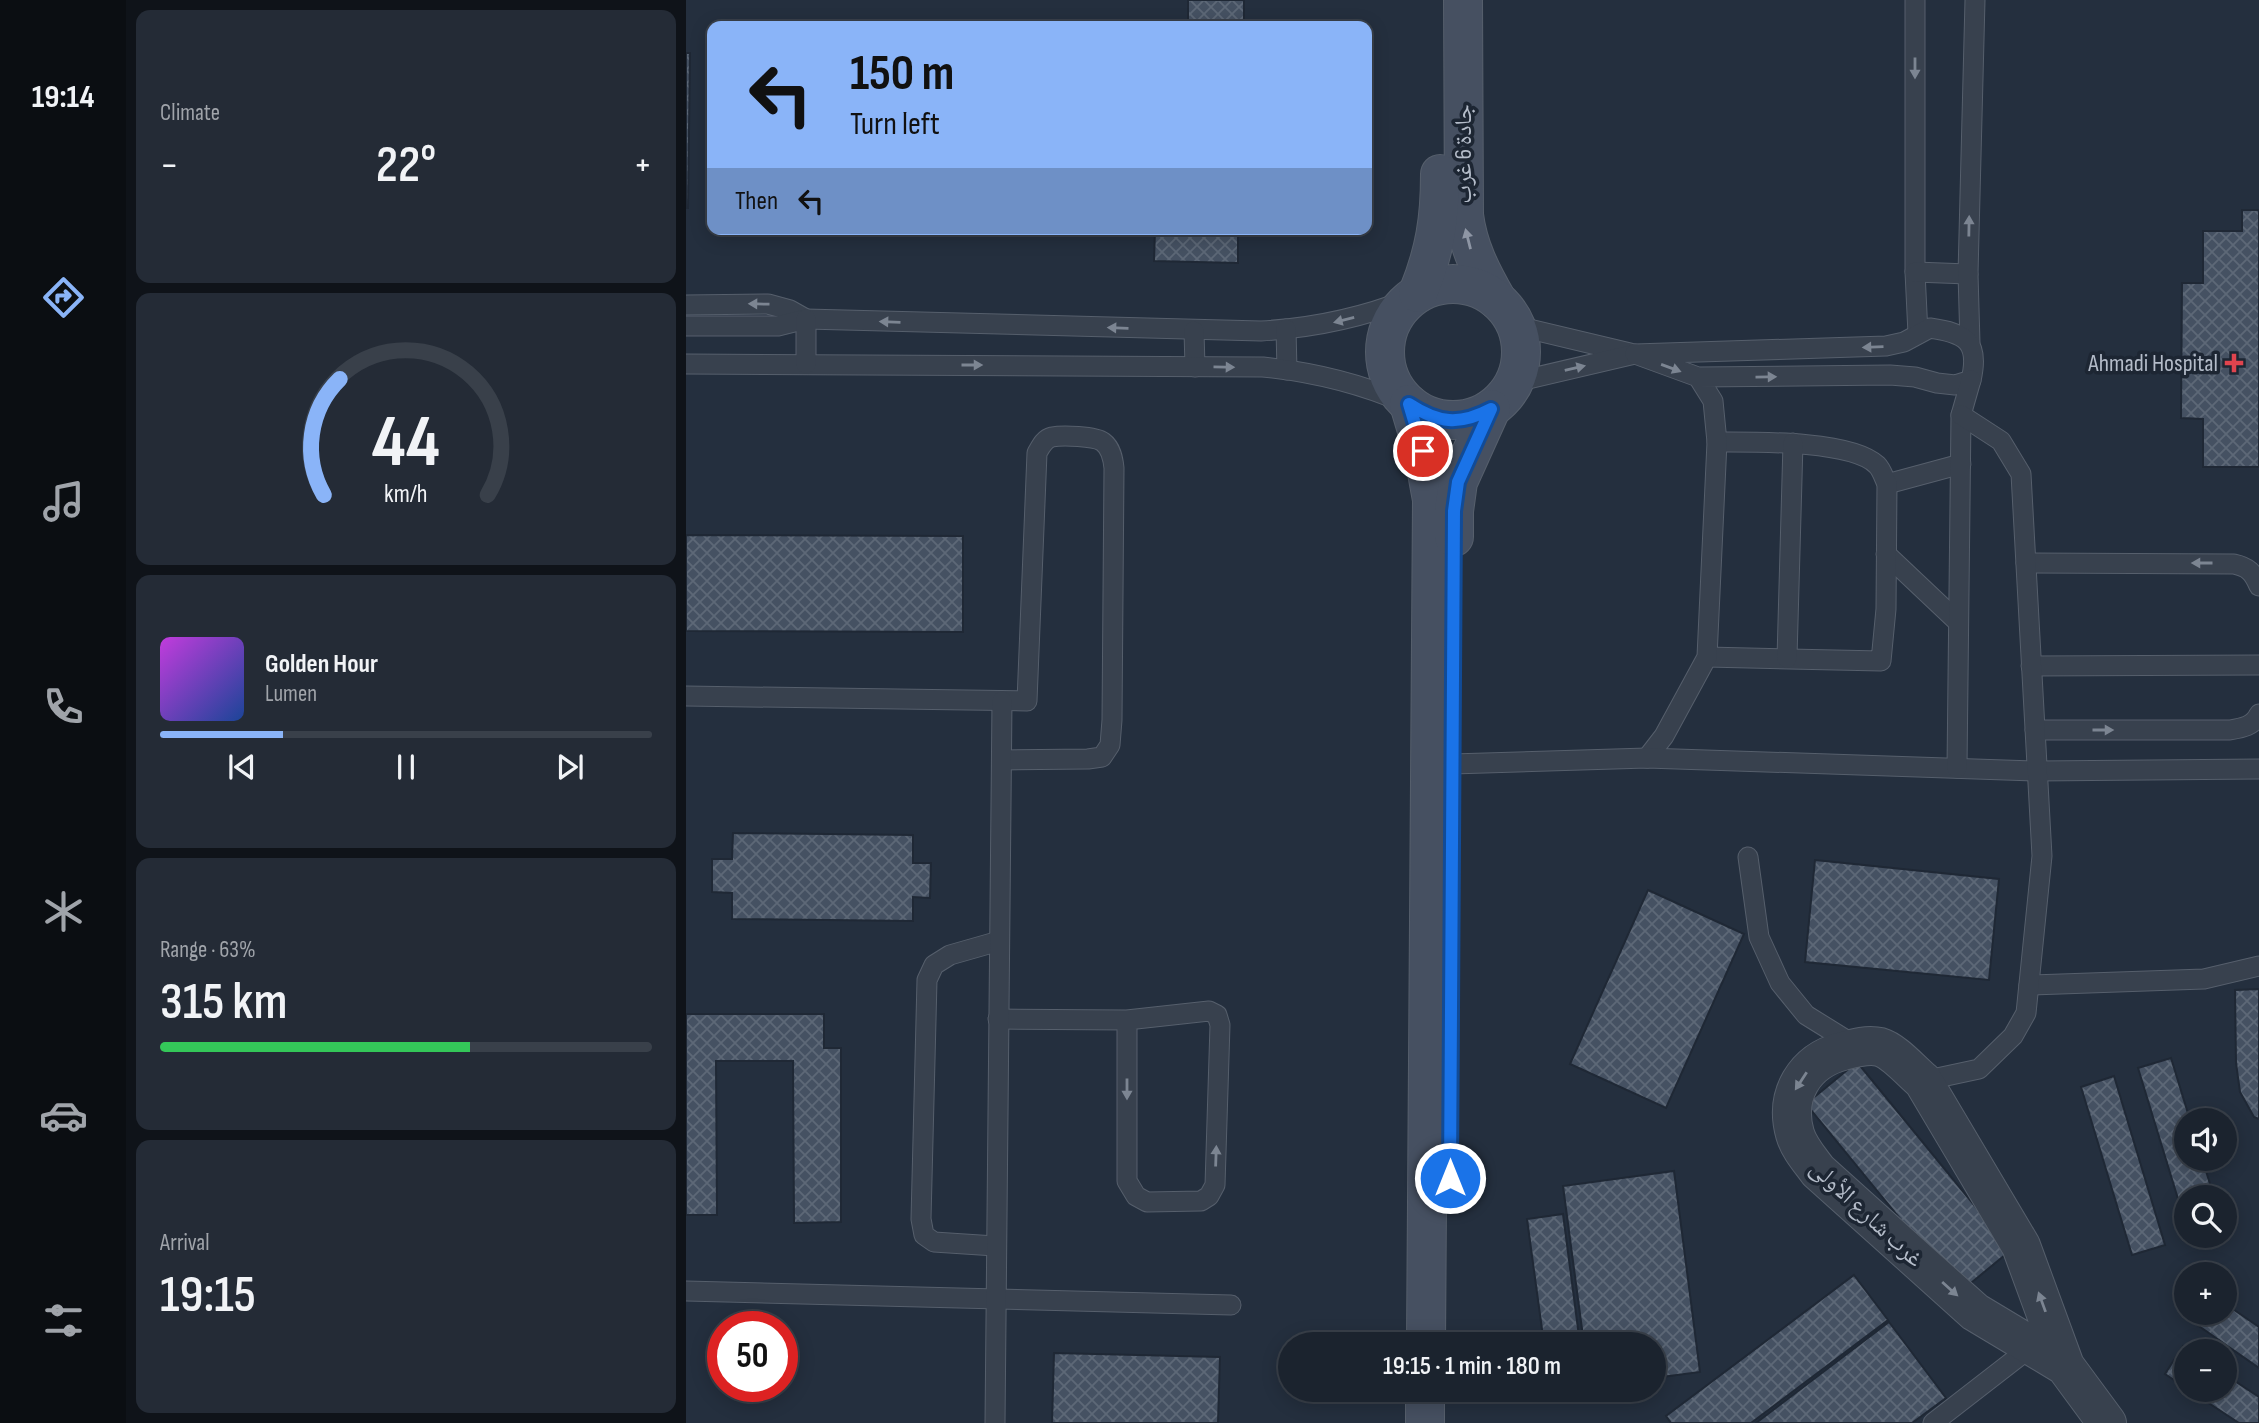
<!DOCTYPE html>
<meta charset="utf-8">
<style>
body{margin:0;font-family:"Sofia Sans Condensed","Noto Naskh Arabic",sans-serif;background:#242b36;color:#f1f3f6;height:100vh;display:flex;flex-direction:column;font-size:26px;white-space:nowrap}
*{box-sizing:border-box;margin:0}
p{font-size:23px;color:#a0a4aa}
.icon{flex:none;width:38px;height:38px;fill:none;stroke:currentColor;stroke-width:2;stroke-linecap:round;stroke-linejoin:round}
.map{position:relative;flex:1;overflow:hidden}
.details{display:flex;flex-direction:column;gap:10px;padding:10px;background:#0f1319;width:560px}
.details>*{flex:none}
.guide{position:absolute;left:21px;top:21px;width:665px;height:214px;border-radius:14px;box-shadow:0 4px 18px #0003,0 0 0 2px #39404a;background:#8ab4f8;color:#111;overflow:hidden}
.tools{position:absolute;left:1488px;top:1108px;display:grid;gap:14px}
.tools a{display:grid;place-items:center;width:63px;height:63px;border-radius:50%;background:#1b232e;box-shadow:0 4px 18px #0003,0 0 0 2px #39404a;font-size:35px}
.speed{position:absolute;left:21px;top:1311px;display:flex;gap:14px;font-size:35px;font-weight:700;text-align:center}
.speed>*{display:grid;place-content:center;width:91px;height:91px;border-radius:50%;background:#1b232e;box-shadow:0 4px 18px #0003,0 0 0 2px #39404a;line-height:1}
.speed .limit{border:10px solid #d22;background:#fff;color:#111}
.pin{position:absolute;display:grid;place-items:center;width:60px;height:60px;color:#fff;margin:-30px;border:4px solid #fff;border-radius:50%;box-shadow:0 2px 7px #0007}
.me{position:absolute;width:77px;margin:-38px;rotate:0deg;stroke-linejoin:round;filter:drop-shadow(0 0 5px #0008)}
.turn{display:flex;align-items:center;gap:24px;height:147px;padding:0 28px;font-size:32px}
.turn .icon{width:91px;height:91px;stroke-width:2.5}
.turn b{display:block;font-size:49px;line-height:60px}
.then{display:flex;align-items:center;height:66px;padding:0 28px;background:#0003;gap:14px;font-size:26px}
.big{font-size:52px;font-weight:600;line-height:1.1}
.details .tile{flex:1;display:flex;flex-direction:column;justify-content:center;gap:10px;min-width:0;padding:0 24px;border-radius:14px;background:#242b36}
.details .dial{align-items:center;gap:0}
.dial svg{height:182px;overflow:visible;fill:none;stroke:#39404a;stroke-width:7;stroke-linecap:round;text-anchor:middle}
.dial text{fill:#f1f3f6;stroke:none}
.song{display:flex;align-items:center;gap:21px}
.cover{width:84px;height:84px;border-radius:10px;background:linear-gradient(135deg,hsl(290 70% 55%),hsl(220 70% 35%))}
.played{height:7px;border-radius:4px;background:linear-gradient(90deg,#8ab4f8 25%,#39404a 25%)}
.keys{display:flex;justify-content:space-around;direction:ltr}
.heat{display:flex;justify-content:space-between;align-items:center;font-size:38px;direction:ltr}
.charge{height:10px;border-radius:5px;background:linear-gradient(90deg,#34c759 63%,#39404a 0)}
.trip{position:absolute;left:592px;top:1332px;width:388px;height:70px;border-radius:35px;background:#1b232e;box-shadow:0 4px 18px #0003,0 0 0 2px #39404a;font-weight:600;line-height:70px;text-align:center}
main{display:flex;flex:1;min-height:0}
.tab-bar{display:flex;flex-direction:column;width:126px;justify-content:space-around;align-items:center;background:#0b0e12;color:#a0a4aa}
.tab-bar .icon{width:49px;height:49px}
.tab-bar .on{color:#8ab4f8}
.tab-bar b{font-size:32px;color:#f1f3f6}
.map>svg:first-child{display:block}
</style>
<main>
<nav class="tab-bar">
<b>19:14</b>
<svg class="icon on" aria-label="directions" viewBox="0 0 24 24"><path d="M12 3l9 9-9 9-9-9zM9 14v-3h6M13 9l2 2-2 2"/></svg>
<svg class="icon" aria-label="music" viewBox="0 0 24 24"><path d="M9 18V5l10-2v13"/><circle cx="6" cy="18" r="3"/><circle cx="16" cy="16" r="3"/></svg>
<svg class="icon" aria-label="phone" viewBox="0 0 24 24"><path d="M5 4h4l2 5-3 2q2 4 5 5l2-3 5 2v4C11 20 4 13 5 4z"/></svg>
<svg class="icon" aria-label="climate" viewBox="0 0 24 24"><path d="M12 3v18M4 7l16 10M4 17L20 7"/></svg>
<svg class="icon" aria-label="car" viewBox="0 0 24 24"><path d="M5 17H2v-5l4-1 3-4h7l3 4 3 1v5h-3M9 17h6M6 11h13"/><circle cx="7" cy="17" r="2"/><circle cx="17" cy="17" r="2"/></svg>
<svg class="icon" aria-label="filters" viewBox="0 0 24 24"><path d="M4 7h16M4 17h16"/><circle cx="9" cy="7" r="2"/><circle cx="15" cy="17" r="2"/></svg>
</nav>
<section class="details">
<div class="tile"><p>Climate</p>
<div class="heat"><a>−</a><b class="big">22°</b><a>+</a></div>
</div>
<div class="tile dial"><svg viewBox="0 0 100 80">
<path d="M14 69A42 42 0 1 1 86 69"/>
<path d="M14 69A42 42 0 0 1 21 18" stroke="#8ab4f8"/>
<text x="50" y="56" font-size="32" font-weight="700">44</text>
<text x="50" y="72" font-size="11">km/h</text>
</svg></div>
<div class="tile">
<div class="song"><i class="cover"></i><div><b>Golden Hour</b><p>Lumen</p></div></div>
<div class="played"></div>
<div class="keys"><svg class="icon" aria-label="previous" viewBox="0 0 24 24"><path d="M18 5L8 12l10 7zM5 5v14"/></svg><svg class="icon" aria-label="pause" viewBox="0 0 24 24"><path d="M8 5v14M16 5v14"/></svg><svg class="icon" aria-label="next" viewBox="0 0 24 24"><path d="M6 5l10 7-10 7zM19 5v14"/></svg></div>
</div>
<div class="tile"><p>Range · 63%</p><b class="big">315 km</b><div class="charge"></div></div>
<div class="tile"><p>Arrival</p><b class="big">19:15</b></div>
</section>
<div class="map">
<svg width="1573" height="1423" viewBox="0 0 1573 1423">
<defs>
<pattern id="building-cross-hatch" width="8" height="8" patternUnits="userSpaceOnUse" patternTransform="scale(1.75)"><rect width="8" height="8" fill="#455162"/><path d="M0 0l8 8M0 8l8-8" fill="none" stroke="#5d6877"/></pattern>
</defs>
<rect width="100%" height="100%" fill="#242f3e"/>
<g fill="url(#building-cross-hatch)" stroke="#1f2835" stroke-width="2">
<rect x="502" y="0" width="56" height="26"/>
<path d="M0 53H4L2 208H0Z"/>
<path d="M1556 210H1573V467H1517V419L1495 418 1496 283H1517V231H1556Z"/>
<path d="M469 229H552V263L468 261Z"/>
<path d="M0 535 277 536V632L0 631Z"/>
<path d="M47 833 227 835V863H245L244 898 227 897V921L46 919V893L26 892V859H46Z"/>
<path d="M1129 860 1313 879 1303 980 1119 962Z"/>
<path d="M962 890 1058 934 980 1108 884 1064Z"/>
<path d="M1573 989V1119L1568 1117 1554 1092 1550 1063 1549 990Z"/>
<path d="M0 1014H138V1048H155V1222L108 1223 107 1061H30L31 1215H0Z"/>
<path d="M1485 1058 1504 1120H1500V1158H1516L1528 1197H1500V1225L1452 1068Z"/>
<path d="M1171 1062 1325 1250 1274 1292 1120 1104Z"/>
<path d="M1428 1076 1479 1245 1446 1255 1395 1087Z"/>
<path d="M988 1171 1014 1372 968 1378V1344H898L877 1186Z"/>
<path d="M877 1214 894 1344H858L841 1219Z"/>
<path d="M1168 1275 1202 1320 1065 1423H985L980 1416Z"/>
<path d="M1538 1303 1573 1327V1368L1510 1324 1518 1312H1538Z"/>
<path d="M1203 1322 1260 1398 1226 1423H1070Z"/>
<path d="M1497 1346 1504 1351H1500V1388L1479 1374Z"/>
<path d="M368 1353 534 1357 532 1423H366Z"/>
<path d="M1538 1374 1573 1397V1423H1553L1503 1390H1538Z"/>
</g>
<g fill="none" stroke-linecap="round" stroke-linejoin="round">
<g stroke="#565f6c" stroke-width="21">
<g id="lane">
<path d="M1229 0V272L1232 334"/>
<path d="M1229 272 1282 274"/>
<path d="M0 305 82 304 104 310 120 319"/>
<path d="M0 326H92L120 319 575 331C627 328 675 318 723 299"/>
<path d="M831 326 944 353"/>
<path d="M600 329 601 370"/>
<path d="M508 331 509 367"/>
<path d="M1284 343 1282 274 1289 0"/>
<path d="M0 364 577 367C627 372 673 383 719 403"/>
<path d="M120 364V319"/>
<path d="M829 382 949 354"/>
<path d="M1201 484 1275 464"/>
<path d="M1200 554 1272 622"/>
<path d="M1340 563 1548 564C1562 567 1567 572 1573 586"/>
<path d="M1021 657 1195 661 1200 609 1201 484C1198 478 1196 470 1191 465 1165 440 1067 442 1031 442"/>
<path d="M1101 658 1107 443"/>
<path d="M1345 666 1573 665"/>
<path d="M0 696 341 701 351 453C355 446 358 439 366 437 376 435 409 436 417 442 425 448 427 458 428 468L426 720 424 745 416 757 402 759 316 760"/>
<path d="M1349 730H1544C1556 728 1568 726 1573 714"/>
<path d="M961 758 978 736 1021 657 1031 442 1027 401 1012 377 949 354 1200 346 1218 342 1244 328C1280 333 1294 342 1285 380L1269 385 1251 383 1229 377 1204 375 1012 377"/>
<path d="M766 764 961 758 1351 771 1573 769"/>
<path d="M1271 768 1275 415 1285 380"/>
<path d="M1062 857 1073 937 1094 983 1120 1015 1170 1046"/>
<path d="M1343 985 1518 979 1573 966"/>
<path d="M312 1019 441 1020 523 1011 531 1015 534 1025 529 1185 523 1196 515 1201 461 1202 450 1196 441 1181V1020"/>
<path d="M1237 1081 1293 1069 1327 1036 1340 1013 1356 856 1335 474 1315 441 1275 415"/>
<path d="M309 1246 248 1242 238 1235 235 1219 241 980 248 965 264 955 313 941"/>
<path d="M0 1291 545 1305"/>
<path d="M309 1423 316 701"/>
<path d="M1247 1423 1345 1347"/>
</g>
</g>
<g stroke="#565f6c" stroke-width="40">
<path id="street" d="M1379 1366 1289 1312 1132 1171C1124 1160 1113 1148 1109 1134 1098 1095 1118 1061 1157 1051 1168 1048 1182 1044 1194 1047 1208 1051 1226 1072 1237 1081L1335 1246 1379 1366 1421 1423"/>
</g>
<g stroke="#565f6c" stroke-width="40">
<g id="secondary">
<path d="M777 0 778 215C782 247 795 272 811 300"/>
<circle cx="767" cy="352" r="68"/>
<path d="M732 293C749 251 754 219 754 174"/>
<path d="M723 404 737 451 746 500 740 1344"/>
<path d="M768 537V511L772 482 805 409"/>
<path d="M739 1423V1390"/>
</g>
</g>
<use href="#lane" stroke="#38414e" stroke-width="19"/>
<use href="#street" stroke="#38414e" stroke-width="38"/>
<use href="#secondary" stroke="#465061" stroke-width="38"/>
</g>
<defs><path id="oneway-solid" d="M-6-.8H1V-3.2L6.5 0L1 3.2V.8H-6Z" transform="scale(1.75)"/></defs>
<g fill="#7c8592">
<use href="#oneway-solid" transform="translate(1229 68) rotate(90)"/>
<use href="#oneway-solid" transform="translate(1283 226) rotate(-89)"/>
<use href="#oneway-solid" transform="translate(73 304) rotate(-179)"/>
<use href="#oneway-solid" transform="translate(658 320) rotate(166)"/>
<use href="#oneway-solid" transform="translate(204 322) rotate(-178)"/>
<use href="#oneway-solid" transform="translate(432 328) rotate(-178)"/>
<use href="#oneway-solid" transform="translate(1187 347) rotate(178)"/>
<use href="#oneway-solid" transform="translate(286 365)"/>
<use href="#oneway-solid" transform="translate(538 367) rotate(1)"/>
<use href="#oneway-solid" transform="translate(889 368) rotate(-13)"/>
<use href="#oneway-solid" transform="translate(985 368) rotate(20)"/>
<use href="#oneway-solid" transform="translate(1080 377) rotate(-1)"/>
<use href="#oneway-solid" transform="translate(1516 563) rotate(-180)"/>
<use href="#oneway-solid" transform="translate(1417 730)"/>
<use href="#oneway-solid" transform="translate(1115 1081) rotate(123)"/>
<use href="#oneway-solid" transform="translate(441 1089) rotate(90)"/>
<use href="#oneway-solid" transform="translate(530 1156) rotate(-88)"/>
<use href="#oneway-solid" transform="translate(1264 1289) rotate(42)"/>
<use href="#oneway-solid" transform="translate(1356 1302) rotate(-110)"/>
</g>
<use fill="#8e96a5" href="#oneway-solid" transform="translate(782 239) rotate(-104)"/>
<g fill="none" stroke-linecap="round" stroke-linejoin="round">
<g stroke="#114b97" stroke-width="18">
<path id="route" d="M737 451 723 404C752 423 773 426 805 409L772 482 768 511 764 1178"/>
</g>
<use href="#route" stroke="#1a73e8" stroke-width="12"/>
</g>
<path fill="#e0444e" stroke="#1d2633" stroke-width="2.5" d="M1544.5 352.5h7v7h7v7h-7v7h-7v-7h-7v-7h7z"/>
<g text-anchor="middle" stroke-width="7" stroke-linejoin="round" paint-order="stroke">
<g font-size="24" fill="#b4bcc9" stroke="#1d2633">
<text transform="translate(777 154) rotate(-90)" y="8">جادة 6 غرب</text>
<text transform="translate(1181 1213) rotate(43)" y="8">غرب شارع الأولى</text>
</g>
<g font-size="24" fill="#b4bcc9" stroke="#1d2633" text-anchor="end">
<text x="1532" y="371">Ahmadi Hospital</text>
</g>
</g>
</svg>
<div class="tools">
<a><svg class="icon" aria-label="sound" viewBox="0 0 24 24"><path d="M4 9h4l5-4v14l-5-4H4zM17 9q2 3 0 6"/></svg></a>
<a><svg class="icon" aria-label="search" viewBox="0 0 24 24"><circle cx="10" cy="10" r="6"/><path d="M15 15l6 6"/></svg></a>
<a>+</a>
<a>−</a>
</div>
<div class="speed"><div class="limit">50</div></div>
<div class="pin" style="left:737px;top:451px;background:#d93025"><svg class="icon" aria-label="arrive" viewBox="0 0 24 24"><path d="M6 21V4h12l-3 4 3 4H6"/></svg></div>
<svg class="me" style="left:764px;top:1178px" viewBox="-20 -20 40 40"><circle r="17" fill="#1a73e8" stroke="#fff" stroke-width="3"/><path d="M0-11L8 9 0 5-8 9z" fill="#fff"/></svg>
<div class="trip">19:15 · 1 min · 180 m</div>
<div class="guide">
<div class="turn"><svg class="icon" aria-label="left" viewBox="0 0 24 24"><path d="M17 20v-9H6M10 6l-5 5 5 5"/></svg><div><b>150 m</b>Turn left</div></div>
<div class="then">Then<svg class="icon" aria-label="left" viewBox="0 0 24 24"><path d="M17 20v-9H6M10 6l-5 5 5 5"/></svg></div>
</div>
</div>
</main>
